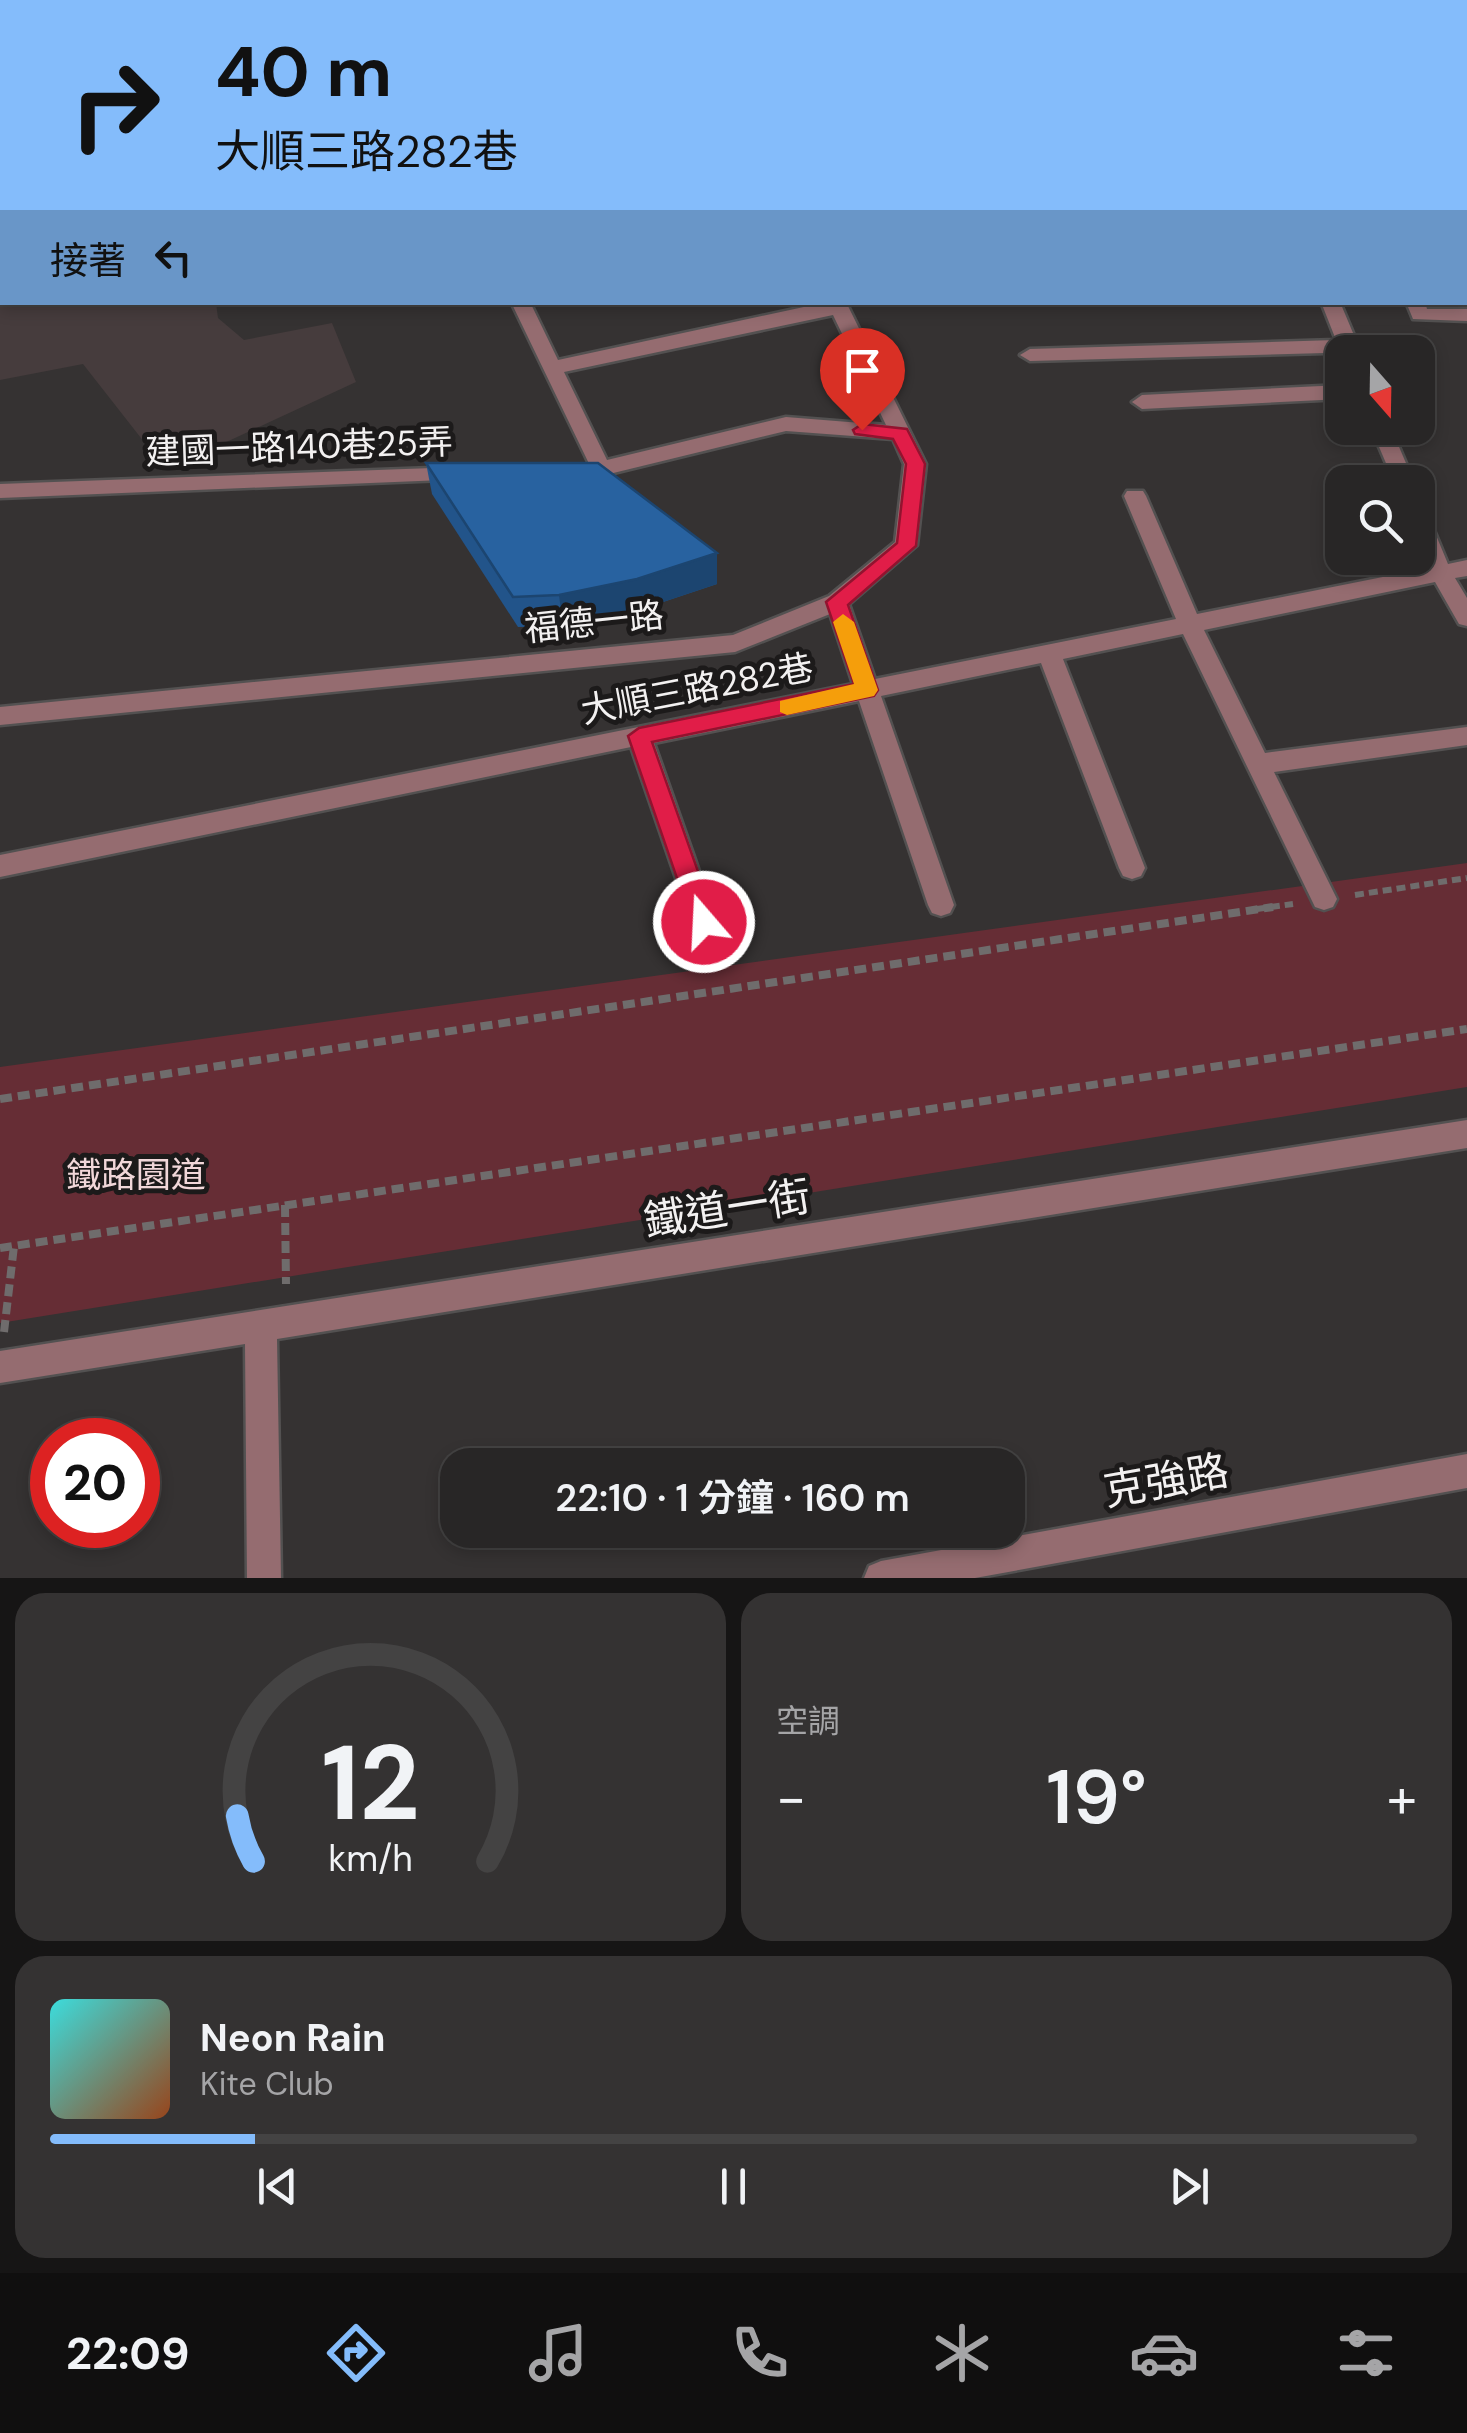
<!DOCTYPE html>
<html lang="zh-TW">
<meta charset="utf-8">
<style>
body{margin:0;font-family:"DM Sans","Noto Sans TC",sans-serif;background:#343232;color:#f1f3f6;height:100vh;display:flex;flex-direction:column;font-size:38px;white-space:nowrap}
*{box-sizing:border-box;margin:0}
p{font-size:32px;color:#a5a5a7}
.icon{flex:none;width:55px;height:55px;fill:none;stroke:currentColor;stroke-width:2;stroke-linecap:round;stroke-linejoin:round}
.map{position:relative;height:1578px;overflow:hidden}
.side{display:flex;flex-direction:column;gap:15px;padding:15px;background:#161515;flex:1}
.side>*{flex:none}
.top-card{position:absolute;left:0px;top:0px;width:1468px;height:305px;box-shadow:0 5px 15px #0003,0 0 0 2px #444343;background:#84bcfb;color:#111;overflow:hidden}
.needle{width:65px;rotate:160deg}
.fabs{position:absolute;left:1325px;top:335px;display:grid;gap:20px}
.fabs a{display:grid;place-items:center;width:110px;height:110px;border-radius:20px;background:#282626;box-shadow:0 5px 15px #0003,0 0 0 2px #444343;font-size:50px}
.speed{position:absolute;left:30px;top:1418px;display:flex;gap:20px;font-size:50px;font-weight:700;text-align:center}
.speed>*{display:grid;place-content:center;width:130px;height:130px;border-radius:50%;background:#282626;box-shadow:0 5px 15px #0003,0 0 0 2px #444343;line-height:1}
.speed .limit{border:15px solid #d22;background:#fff;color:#111}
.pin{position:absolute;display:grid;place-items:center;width:85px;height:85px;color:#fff;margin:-102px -42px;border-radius:50% 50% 50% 0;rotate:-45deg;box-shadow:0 0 10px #0007}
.pin .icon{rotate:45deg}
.me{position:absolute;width:110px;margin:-55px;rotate:341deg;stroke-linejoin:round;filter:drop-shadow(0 0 8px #0008)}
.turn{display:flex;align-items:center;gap:35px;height:210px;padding:0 50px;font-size:45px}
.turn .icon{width:130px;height:130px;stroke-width:2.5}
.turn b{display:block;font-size:70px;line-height:85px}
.then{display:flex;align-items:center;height:95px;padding:0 50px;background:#0003;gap:20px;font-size:38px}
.big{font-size:75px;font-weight:600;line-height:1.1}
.side .widget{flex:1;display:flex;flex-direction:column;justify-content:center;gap:15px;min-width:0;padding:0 35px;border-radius:30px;background:#343232}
.side .dial{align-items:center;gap:0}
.dial svg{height:260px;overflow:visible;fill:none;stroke:#444343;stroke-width:7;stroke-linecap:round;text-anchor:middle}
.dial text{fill:#f1f3f6;stroke:none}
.song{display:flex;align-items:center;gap:30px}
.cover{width:120px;height:120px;border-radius:15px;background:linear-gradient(135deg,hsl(180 70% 55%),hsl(20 70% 35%))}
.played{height:10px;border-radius:5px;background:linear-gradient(90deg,#84bcfb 15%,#444343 15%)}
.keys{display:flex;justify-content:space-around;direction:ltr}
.heat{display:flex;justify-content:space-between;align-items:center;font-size:55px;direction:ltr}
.side .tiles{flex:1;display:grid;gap:15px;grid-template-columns:1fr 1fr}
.widget:last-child{grid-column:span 2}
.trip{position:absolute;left:440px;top:1448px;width:585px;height:100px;border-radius:30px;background:#282626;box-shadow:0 5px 15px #0003,0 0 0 2px #444343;font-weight:600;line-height:100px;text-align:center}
.menu{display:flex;height:160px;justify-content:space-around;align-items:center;background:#100f0f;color:#a5a5a7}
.menu .icon{width:70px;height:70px}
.menu .current{color:#84bcfb}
.menu b{font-size:45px;color:#f1f3f6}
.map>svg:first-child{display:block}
</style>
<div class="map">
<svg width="1467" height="1578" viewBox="0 0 1467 1578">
<rect width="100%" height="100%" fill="#353232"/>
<path fill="#463c3d" d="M0 0H259L2 2V302L216 303 218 318 244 340 332 323 356 382 166 470 83 364 0 380Z"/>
<path fill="#662d35" d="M1467 863V1087L0 1323V1067Z"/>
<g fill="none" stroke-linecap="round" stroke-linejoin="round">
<g stroke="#535151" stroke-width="5">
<g id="minor">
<path d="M670 0H686L687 2H672Z"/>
<path d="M1073 0H1089L1091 2H1075Z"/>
<path d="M1254 0H1270L1272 2H1256Z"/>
<rect x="1465" y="96" width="2" height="10"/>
<rect x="1465" y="149" width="2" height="14"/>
<path d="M511 302H530L558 360 827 302H846L926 464 917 545 849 604 875 679 1176 619 1124 496 1127 491H1143L1146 496 1197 614 1428 568 1418 542V509L1426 511 1448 564 1467 560V576L1455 578 1467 598V626L1459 624 1435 582 1204 630 1265 753 1467 727V745L1274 772 1337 899 1333 907 1324 910 1315 907 1183 634 1063 659 1145 868 1141 876 1132 879 1123 876 1119 868 1041 663 881 696 954 905 950 913 941 916 932 913 928 905 859 701 654 743 717 922 713 930 704 933 695 930 691 922 631 747 0 877V855L853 684 830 614 735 652 0 725V707L733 635 829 596 895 542 904 464 893 439 786 431 601 476 594 474ZM833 315 886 425 786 417 607 460 564 372Z"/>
<path d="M1321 302H1340L1361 352 1030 361 1020 355 1030 349 1336 340Z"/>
<path d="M1406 302H1425L1427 309H1467V321L1413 319Z"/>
<path d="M1342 385V399L1142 409 1132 402 1142 395Z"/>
<path d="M1371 428H1391L1414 482H1394Z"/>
<path d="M460 467 468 469V479L0 498V484Z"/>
<path d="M1467 1120V1148L277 1339 281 1578H247L245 1344 0 1383V1351Z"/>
<path d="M1467 1454V1488L975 1578H864L869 1566 881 1561Z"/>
</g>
</g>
<g stroke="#6f6c6c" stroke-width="6" stroke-dasharray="9 5" stroke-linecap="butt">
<path d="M1355 895 1467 878"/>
<path d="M1257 909 1293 904"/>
</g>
<g stroke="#6f6c6c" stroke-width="8" stroke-dasharray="12 6" stroke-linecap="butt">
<path d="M0 1099 1273 907"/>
<path d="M285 1205 286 1284"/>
<path d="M0 1248 1467 1029"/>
<path d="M4 1332 14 1246"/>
</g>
<use href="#minor" fill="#956c70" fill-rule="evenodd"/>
</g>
<path fill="#22548a" d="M426 463 717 584 639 610 563 626 518 627 432 494Z"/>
<path fill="#1c4570" d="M717 553V584L639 610 563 626 559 595Z"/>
<path fill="#2862a0" stroke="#1c4570" stroke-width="2.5" d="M426 463H598L717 553 637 579 559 595 513 597Z"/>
<path fill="#e11d48" stroke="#92132f" stroke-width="2.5" d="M862 424 907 429 925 464 916 546 848 605 878 690 874 696 652 742 716 922 704 933 692 922 628 736 639 728 854 684 826 602 897 543 906 464 893 439 855 434 853 430Z"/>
<path fill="#f59e0b" d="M843 614 854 622 878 690 874 696 787 715 780 712V701L854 684 833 622Z"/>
<g text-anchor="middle" stroke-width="10" stroke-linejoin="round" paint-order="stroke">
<g font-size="35" fill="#f3f1f1" stroke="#1c1a1a">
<text transform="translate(299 447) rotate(-2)" y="12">建國一路140巷25弄</text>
<text transform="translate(594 622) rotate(-6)" y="12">福德一路</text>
<text transform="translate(697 689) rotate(-11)" y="12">大順三路282巷</text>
</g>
<g font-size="35" fill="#f1d7d9" stroke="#1c1a1a">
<text x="136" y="1187">鐵路園道</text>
</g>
<g font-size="42" fill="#f3f1f1" stroke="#1c1a1a">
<text transform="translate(727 1208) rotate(-9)" y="15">鐵道一街</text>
<text transform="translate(1166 1480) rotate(-10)" y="15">克強路</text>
</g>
</g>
</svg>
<div class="fabs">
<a><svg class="needle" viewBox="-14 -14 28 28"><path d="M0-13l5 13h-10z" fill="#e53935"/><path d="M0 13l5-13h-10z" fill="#a5a5a7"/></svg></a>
<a><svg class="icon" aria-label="search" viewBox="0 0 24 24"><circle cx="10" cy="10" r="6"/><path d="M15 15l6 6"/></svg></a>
</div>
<div class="speed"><div class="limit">20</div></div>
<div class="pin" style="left:862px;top:430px;background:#d93025"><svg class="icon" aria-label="arrive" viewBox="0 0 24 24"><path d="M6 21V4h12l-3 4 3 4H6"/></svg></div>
<svg class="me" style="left:704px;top:922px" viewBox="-20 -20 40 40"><circle r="17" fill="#e11d48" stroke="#fff" stroke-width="3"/><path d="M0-11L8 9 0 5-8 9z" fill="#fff"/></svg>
<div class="trip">22:10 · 1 分鐘 · 160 m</div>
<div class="top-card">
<div class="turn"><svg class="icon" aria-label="right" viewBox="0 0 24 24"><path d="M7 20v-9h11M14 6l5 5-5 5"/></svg><div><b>40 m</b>大順三路282巷</div></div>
<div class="then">接著<svg class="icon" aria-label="left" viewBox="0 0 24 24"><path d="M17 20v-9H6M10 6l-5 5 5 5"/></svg></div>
</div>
</div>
<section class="side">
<div class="tiles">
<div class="widget dial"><svg viewBox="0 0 100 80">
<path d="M14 69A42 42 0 1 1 86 69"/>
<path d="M14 69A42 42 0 0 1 9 55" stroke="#84bcfb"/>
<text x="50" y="56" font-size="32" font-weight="700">12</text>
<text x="50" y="72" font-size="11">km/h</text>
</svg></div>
<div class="widget"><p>空調</p>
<div class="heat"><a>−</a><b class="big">19°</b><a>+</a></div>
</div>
<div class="widget">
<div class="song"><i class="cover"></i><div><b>Neon Rain</b><p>Kite Club</p></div></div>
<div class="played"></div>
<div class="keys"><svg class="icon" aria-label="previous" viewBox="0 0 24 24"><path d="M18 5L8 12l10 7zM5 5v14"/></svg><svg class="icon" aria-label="pause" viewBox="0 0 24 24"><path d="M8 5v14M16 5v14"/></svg><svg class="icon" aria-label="next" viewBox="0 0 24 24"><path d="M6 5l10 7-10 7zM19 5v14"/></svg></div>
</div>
</div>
</section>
<nav class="menu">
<b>22:09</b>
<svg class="icon current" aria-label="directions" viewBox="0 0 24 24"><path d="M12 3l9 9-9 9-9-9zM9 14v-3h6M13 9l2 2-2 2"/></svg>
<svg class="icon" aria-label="music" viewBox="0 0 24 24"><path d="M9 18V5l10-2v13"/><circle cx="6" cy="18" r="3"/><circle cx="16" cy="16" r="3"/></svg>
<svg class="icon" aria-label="phone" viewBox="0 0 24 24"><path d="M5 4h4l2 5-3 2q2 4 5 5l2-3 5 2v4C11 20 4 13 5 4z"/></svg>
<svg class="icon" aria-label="climate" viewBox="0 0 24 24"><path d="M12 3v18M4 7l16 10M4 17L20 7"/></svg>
<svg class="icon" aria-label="car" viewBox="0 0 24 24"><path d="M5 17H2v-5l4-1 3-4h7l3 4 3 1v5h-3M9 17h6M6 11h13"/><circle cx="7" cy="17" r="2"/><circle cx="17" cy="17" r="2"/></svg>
<svg class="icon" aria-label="filters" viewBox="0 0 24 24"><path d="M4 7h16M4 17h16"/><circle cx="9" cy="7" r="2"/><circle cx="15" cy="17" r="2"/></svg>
</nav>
